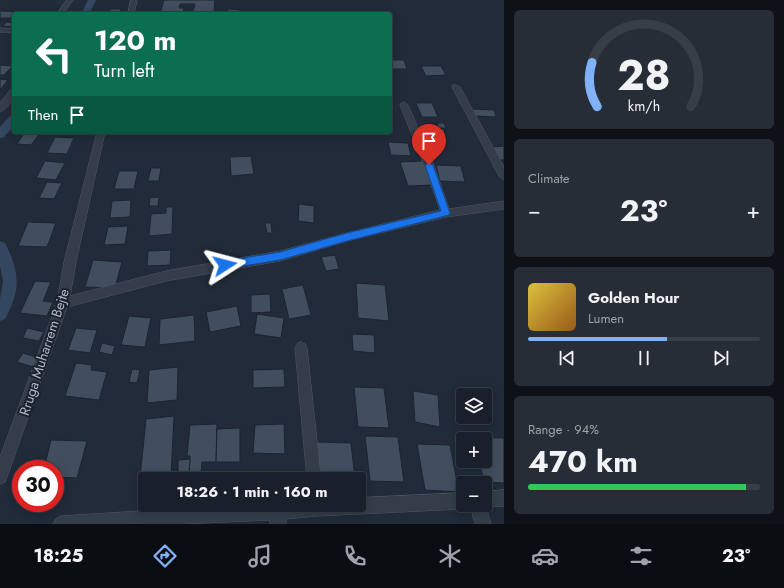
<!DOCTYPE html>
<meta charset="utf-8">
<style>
body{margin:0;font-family:Jost,sans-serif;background:#262d37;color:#f1f3f6;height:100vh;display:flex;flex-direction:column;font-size:15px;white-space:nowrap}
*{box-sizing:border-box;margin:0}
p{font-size:13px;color:#9fa3a9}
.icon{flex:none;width:22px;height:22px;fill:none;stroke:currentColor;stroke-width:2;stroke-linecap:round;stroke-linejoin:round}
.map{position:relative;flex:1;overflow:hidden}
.side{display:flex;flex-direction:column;gap:10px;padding:10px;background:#0e1218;width:280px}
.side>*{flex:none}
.hud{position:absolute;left:12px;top:12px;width:380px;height:122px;border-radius:4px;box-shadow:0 2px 10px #0003,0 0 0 1px #373e47;background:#0b6e4f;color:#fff;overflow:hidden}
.controls{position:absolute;left:456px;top:388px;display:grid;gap:8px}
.controls a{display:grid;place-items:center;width:36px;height:36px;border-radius:4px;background:#19202b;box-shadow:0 2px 10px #0003,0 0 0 1px #373e47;font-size:20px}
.speed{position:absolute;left:12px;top:460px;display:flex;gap:8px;font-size:20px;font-weight:700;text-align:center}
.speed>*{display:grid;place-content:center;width:52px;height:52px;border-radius:50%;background:#19202b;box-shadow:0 2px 10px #0003,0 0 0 1px #373e47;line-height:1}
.speed .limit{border:6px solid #d22;background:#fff;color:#111}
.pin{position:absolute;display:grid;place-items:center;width:34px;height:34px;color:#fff;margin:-41px -17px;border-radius:50% 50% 50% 0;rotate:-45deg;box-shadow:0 0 4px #0007}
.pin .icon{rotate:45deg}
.me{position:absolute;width:44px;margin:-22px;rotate:81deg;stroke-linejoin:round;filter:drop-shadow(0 0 3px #0008)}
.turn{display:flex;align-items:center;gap:14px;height:84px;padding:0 16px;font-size:18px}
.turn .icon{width:52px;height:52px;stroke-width:2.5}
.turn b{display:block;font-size:28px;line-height:34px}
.then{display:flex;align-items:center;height:38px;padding:0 16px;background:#0003;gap:8px;font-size:15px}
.big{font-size:30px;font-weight:700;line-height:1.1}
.side .tile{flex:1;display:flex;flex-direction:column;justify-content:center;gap:6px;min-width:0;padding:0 14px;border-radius:6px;background:#262d37}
.side .dial{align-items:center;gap:0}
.dial svg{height:104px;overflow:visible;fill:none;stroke:#373e47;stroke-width:7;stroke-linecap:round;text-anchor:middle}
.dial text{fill:#f1f3f6;stroke:none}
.song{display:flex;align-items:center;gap:12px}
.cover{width:48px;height:48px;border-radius:6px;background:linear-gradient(135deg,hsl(50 70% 55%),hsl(30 70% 35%))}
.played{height:4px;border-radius:2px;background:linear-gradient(90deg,#81b1f9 60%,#373e47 60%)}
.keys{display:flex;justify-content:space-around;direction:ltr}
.heat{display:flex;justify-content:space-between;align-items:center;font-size:22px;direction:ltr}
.charge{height:6px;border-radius:3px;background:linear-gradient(90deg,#34c759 94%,#373e47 0)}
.trip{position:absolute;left:138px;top:472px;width:228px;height:40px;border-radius:4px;background:#19202b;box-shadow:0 2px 10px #0003,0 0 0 1px #373e47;font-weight:700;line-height:40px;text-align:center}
.menu{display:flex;height:64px;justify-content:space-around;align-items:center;background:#0a0d11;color:#9fa3a9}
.menu .icon{width:28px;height:28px}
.menu .selected{color:#81b1f9}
.menu b{font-size:18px;color:#f1f3f6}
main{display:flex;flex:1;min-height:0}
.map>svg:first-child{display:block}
</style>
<main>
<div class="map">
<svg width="504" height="524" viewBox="0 0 504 524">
<rect width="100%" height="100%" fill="#212b39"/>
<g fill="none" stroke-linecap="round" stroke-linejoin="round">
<g fill="#344761" fill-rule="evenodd">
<path d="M88 0H96L89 14H81Z"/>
<path d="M14 115V126L4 137 0 138V127L10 116Z"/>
<path d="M0 241 5 243C20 272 21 290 5 319L0 321V299L3 281 0 266Z"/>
</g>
</g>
<g fill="#414e5e" stroke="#1c2430">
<path d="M164 0H215L214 12H193L195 4H180L179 8H184L183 14H160Z"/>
<path d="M111 9H121L119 14H106L109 12Z"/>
<path d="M228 9 240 10 239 14H227Z"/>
<path d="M0 11H1L50 13 14 14V18H0Z"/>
<path d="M6 22 14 23V27L3 26Z"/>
<path d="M390 60H404L407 69H390Z"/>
<path d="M0 65 13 66 4 75H0Z"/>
<path d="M421 66H441L446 75 426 76Z"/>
<path d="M0 79 8 80 0 90Z"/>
<path d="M416 103H432L438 117H422Z"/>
<path d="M473 109 494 110 496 117 475 116Z"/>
<path d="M437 123H444L446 128H439Z"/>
<path d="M439 129H444L446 137H440Z"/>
<path d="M25 132 40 133 31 145 17 144Z"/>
<path d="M55 137 74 138 67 154 47 153Z"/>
<path d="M388 142 408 143 411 156 391 155Z"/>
<path d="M504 146V160H500L493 147Z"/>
<path d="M251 156 254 174 231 176 230 157Z"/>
<path d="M45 161 65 163 56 180 36 178Z"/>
<path d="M423 161 432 185 408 186 400 162Z"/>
<path d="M436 165 461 166 465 182 440 181Z"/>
<path d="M151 168H161L159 181H148Z"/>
<path d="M119 171H138L134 189H114Z"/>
<path d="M47 182 62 183 54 199 39 198Z"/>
<path d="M159 197 158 206H149L150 198Z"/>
<path d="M131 200 130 217 110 218 112 201Z"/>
<path d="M299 204 314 206V223L298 221Z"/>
<path d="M166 207H173L172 234 149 236 151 214 166 213Z"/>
<path d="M28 222 56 223 47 247 18 246Z"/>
<path d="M265 223H271L272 233H267Z"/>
<path d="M128 226 125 244 104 245 108 227Z"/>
<path d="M171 250 170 265 147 266 148 251Z"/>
<path d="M335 255 339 269 326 271 321 257Z"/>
<path d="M93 260 122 262 115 288 85 287Z"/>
<path d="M35 281 51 282 43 301 53 302 47 316 20 313Z"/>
<path d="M356 283 385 285 389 321 358 318Z"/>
<path d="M303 285 311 315 289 319 282 289Z"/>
<path d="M270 294 271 312 251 313V295Z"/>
<path d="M237 306 241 326 210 332 206 312Z"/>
<path d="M257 314 284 318 281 338 254 334Z"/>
<path d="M194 315 195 341 159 345 160 319Z"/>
<path d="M129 316 151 318 145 347 121 345Z"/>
<path d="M27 328 44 332 39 341 23 338Z"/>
<path d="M76 328 97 330 90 353 68 350Z"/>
<path d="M352 334 374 335 375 353 353 351Z"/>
<path d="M102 343 115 346 112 355 99 352Z"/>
<path d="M23 353 39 358 33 367 17 362Z"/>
<path d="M76 363 92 365 91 370 107 372 99 400 65 396Z"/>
<path d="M178 367 177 400 147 403 149 370Z"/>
<path d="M132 369 140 370 137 383 129 382Z"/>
<path d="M284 369 285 387 253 388V370Z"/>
<path d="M354 387 384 388 389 428 358 427Z"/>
<path d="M413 391 438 395 440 427 415 422Z"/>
<path d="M174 416 171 476 140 478 146 419Z"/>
<path d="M217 424 216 462H202L201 474H189L190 456H187L190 425Z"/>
<path d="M284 424 285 454 253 453 255 425Z"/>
<path d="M240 428V462H216L217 429Z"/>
<path d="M365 436 398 437 404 482 370 481Z"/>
<path d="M473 437 504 438V483L484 482 479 461H485V439H473Z"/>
<path d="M51 440 87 441 77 478 55 477V469H44Z"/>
<path d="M317 442 351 443 355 479H319Z"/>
<path d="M417 444 450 445 459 492 425 490Z"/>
<path d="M190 459 189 474 178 475V460Z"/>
</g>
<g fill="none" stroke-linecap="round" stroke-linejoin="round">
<g stroke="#4f5864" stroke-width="1">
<g id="street">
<path d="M67 0H73L63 14H57Z"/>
<path d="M131 0H137L134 14H128Z"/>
<path d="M0 28 14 29V33L0 32Z"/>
<path d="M453 85H456L460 87 504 167V180L499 176 452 87Z"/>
<path d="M14 88C14 97 9 108 0 112V103L11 89Z"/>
<path d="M404 102 408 105 434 165 449 209 504 201V209L446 217 347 241 280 261 166 281 67 307 7 477 5 482 0 484V457L57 303 64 262 97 132H105L76 262 70 296 166 271 280 251 347 233 440 210 424 165 400 105Z"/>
<path d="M301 342 305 344 307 348 321 479H307L295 348 297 344Z"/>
<path d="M504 490V506L486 507 491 524H475L470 505H485V492Z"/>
<path d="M463 493V505H469L463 509 316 516 286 519V524H270V520L182 524H53L56 519 61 516 234 505H359V498Z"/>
</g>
</g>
<use href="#street" fill="#343d49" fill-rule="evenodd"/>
</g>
<path fill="#1a73e8" stroke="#114b97" d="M429 162 433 165 450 213 449 215 347 241 280 260 225 269 222 268 221 265 222 262 225 261 280 252 347 233 441 211 425 165Z"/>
<g text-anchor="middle" stroke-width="4" stroke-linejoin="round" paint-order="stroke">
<g font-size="14" fill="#afb8c6" stroke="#1a222e">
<text transform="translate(44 352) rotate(-72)" y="5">Rruga Muharrem Bejte</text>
</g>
</g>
</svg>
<div class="controls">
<a><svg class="icon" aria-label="layers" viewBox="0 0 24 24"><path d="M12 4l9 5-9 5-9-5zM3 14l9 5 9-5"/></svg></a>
<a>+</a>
<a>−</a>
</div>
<div class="speed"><div class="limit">30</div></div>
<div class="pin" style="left:429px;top:165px;background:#d93025"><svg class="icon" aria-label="arrive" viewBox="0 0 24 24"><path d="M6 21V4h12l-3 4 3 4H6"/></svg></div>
<svg class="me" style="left:225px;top:265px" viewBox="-20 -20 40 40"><path d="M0-17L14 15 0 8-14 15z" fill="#1a73e8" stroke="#fff" stroke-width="4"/></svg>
<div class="trip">18:26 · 1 min · 160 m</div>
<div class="hud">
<div class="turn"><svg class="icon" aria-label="left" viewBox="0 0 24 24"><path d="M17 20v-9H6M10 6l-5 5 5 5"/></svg><div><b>120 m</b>Turn left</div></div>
<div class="then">Then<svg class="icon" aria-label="arrive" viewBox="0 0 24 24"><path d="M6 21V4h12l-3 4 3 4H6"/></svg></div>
</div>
</div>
<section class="side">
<div class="tile dial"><svg viewBox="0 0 100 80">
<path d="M14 69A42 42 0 1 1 86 69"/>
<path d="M14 69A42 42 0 0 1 10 35" stroke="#81b1f9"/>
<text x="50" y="56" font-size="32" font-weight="700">28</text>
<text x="50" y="72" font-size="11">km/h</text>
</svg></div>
<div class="tile"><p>Climate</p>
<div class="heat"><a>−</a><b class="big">23°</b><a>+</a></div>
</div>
<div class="tile">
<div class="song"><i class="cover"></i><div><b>Golden Hour</b><p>Lumen</p></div></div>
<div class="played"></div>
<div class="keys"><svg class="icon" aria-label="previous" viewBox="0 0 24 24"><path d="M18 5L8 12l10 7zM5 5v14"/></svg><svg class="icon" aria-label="pause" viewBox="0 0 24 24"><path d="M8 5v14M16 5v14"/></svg><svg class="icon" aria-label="next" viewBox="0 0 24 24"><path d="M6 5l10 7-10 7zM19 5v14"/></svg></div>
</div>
<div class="tile"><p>Range · 94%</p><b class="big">470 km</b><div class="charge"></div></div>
</section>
</main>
<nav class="menu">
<b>18:25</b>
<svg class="icon selected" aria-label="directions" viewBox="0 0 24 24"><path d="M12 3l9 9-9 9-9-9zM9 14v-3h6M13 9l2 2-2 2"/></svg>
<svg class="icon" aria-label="music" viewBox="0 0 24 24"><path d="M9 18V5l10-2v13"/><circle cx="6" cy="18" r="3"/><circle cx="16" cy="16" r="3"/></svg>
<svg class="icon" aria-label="phone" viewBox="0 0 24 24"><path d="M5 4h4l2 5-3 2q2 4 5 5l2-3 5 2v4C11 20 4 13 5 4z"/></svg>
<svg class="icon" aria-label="climate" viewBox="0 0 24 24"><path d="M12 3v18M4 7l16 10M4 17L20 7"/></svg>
<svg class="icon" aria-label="car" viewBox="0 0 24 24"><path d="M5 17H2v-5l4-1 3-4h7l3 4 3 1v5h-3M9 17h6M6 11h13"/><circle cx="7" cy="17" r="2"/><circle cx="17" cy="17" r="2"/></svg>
<svg class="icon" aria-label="filters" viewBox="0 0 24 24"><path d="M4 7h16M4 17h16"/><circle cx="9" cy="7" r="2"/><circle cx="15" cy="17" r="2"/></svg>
<b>23°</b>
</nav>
